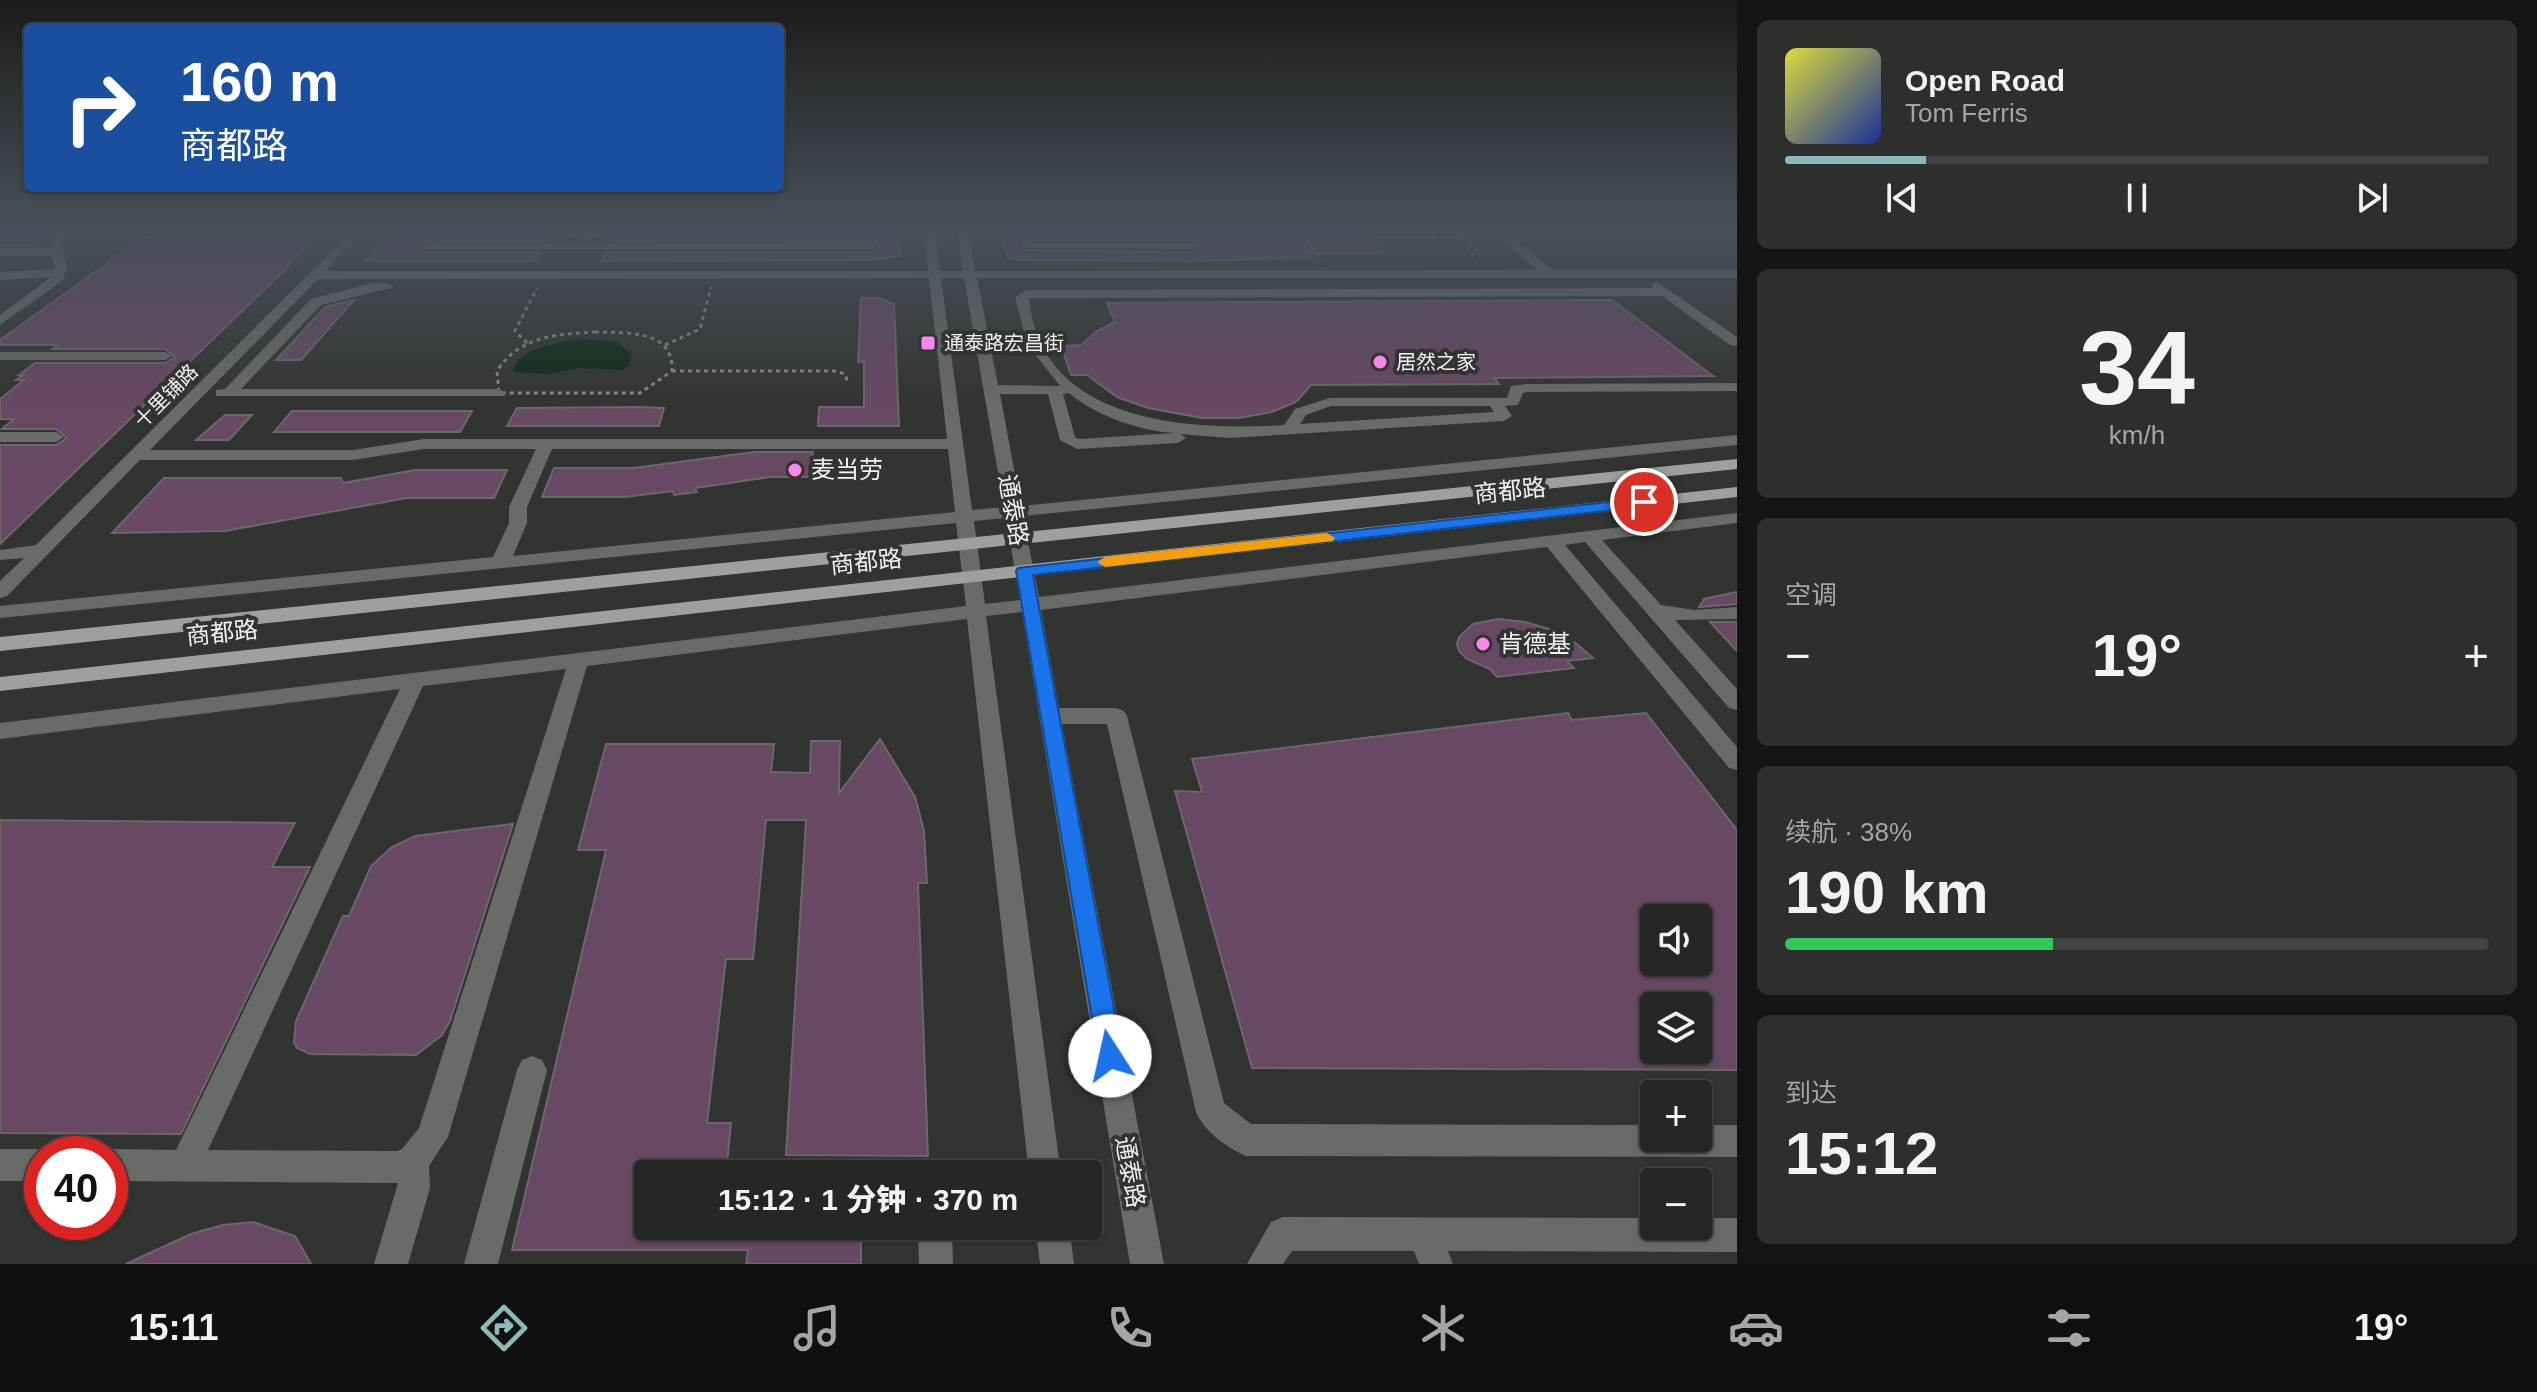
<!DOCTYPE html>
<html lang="zh">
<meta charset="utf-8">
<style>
body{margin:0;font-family:Arial,"Noto Sans SC",sans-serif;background:#2d2f2d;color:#f1f3f6;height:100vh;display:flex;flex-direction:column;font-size:30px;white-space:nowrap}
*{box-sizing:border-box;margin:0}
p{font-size:26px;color:#a3a5a7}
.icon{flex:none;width:44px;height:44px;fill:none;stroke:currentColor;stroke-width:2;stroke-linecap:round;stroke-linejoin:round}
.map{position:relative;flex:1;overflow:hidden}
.details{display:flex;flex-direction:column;gap:20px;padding:20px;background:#141514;width:800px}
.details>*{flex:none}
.top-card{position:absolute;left:24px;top:24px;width:760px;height:168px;border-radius:8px;box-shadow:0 2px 6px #0004,0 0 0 2px #424442;background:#1a4fa0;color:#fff;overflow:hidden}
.fabs{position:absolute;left:1640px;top:904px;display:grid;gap:16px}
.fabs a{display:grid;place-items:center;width:72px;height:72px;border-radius:8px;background:#252725;box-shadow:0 2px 6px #0004,0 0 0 2px #424442;font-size:40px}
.speed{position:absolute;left:24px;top:1136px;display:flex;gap:16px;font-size:40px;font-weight:700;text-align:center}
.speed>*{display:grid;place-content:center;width:104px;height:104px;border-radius:50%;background:#252725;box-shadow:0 2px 6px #0004,0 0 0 2px #424442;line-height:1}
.speed .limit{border:12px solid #d22;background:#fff;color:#111}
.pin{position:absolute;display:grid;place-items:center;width:68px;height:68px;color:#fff;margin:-34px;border:4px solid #fff;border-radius:50%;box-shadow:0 2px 8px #0007}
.me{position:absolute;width:88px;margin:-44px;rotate:350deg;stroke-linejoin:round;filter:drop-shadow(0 0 6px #0008)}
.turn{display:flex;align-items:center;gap:28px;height:168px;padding:0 24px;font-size:36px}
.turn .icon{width:104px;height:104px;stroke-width:2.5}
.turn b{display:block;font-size:56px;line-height:68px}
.big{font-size:60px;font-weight:800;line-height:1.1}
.details .tile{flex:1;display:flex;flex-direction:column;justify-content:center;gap:12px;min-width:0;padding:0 28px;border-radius:12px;background:#2d2f2d}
.details .dial{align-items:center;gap:0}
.dial b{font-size:104px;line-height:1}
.song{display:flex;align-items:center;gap:24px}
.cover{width:96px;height:96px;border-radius:12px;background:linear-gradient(135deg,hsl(60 70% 55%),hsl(230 70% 35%))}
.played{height:8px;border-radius:4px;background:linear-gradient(90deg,#8bbbb9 20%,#424442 20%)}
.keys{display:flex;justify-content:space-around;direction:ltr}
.heat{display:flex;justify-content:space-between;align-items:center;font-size:44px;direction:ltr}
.charge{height:12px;border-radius:6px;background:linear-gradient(90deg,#34c759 38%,#424442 0)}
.trip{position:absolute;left:634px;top:1160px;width:468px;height:80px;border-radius:8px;background:#252725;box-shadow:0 2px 6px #0004,0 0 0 2px #424442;font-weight:800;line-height:80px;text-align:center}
.tabs{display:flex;height:128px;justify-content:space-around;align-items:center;background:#0f100f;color:#a3a5a7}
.tabs .icon{width:56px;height:56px}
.tabs .selected{color:#8bbbb9}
.tabs b{font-size:36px;color:#f1f3f6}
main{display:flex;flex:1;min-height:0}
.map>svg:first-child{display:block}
</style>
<main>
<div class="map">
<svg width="1737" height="1264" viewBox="0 0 1737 1264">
<rect width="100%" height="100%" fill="#313431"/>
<path fill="#0b2b13" d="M581 339 617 342 632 355 629 365 623 370 577 368 549 374 513 372C517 348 560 342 581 339Z"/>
<g fill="#684862" stroke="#6b676a" stroke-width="2" fill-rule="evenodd">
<path d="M0 229H56L30 245H0Z"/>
<path d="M396 229H554L547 241H428L419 247 424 252H541L535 261H366Z"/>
<path d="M617 229H898L900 256 870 260 602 261 606 252H871L880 247 871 240 611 241Z"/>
<path d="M999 229H1361L1385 253H1305L1309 258 1192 261 1018 260 1008 258ZM1029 240H1193L1202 247 1193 252 1023 250V242Z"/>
<path d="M318 236 286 266H289L0 544V445H56L67 438 56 429H2L14 419H0V399L24 380H16L23 375H19L35 363H165L175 357 165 349H53L58 345H0V340L144 237Z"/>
<path d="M861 298H879L894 304 899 426H818L819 407H864V362H858Z"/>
<path d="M354 300 301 360H276L325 307Z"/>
<path d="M1612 300 1713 376 1494 378 1499 384 1311 385 1296 402 1272 412 1239 418H1202L1148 408 1117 397 1087 375H1071L1061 346 1081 345 1097 331 1115 322 1107 303Z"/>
<path d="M639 407 664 408 659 426H507L517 408Z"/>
<path d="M292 411H472L460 432H274Z"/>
<path d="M225 415H252L229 440H196Z"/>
<path d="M754 452H813L811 477H770L695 488 697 492 674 495 673 491 625 497H542L554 468H634Z"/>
<path d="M415 470H507L494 498H407L225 531 112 533 164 478H341L343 483Z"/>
<path d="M1737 592V604L1699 607 1704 599Z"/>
<path d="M1498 619 1525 622 1552 630 1577 644 1593 658 1567 661 1574 668 1497 677 1490 669 1467 659 1459 651 1457 645 1459 637 1473 624Z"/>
<path d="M1710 622H1737V651Z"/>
<path d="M1568 713 1572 720 1646 713 1737 830V1070L1252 1068 1175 791 1202 792 1192 759ZM1654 918H1698V962H1654ZM1654 1006H1698V1050H1654Z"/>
<path d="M880 739 915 797 924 831 927 883H918L928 1156 786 1155 806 820H766L753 959H726L707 1123H731L726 1174H648V1226H861V1264H746L748 1250H512L606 850H578L606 744H774L771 772 810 773 811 741H840L839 793Z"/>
<path d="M0 820 295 823 272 867H310L181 1134 0 1133Z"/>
<path d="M513 824 450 1021 442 1035 416 1055 310 1054 297 1048 294 1043 296 1021 343 916H349L371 866 392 847 415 836Z"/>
<path d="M253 1222 295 1236 311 1264H126L191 1234 223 1225Z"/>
</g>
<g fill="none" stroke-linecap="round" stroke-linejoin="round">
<path stroke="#4e504e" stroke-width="13" stroke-dasharray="13 6" stroke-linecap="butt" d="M297 229H328"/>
<g stroke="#858885" stroke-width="3" stroke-dasharray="4 4" stroke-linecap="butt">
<path d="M1295 229 1322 260"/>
<path d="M1463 237 1477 250 1470 258"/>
<path d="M1303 238 1463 237 1453 229"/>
<path d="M595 332C626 333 674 329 672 371L640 393H499L497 371C519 336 557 334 595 332Z"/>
<path d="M527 343 515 331 537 288"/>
<path d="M665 345 700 329 711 287"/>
<path d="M672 371H835L845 374 848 383"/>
</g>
<g fill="#696b69" fill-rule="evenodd">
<path d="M65 229H303L297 232H75L61 242 67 269 62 281 0 325V315L51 277 0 280V272L55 269 52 256H0V248H51V239Z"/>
<path d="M354 229H366L325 271H928L924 229H935L940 271H963L956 229H967L975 271 1538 270 1489 229H1501L1553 270H1737V278H977L998 385 1060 386 1027 344 1015 297 1026 290 1652 288 1653 283 1657 282 1737 337V346L1730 345 1662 296 1029 298C1040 423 1187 431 1284 425L1295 409 1330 398H1507L1511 386 1527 384 1737 383V391L1527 392 1523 393 1518 405 1505 406 1512 416 1504 421 1230 438 1180 434 1186 438 1178 443 1077 449 1060 440 1048 394H1000L1021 506 1737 435V445L1023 516 1039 597 1737 513V523L1602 540 1661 605 1695 610 1737 607V619L1675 620 1737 689V710L1729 708 1585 542 1565 545 1737 747V770L1729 768 1547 547 1041 610 1059 708H1116L1124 711 1127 716 1224 1103 1251 1124 1654 1125V1138H1698V1125H1737V1157L1246 1156C1227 1148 1204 1131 1196 1112L1107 724H1062L1164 1264H1130L1022 612 986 616 1061 1174H1029L967 619 587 666 448 1137 429 1166 430 1188 408 1264H374L398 1183 110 1181V1154H99L110 1149 176 1150 400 689 0 739V723L966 606 956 523 0 618V606L493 557 509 523V507L536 449H424L353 460H140L7 596 0 598V581L24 558 0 560V550L36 545ZM929 278 947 439H424L353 450H150L318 279ZM941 278H964L1004 507 972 510ZM1069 393C1096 416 1140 431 1175 433L1079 439 1075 437 1063 394ZM1331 406H1490L1494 412 1300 424 1306 415ZM552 449H948L955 512 513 556 527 523V507ZM1006 518 1020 600 985 604 974 521ZM566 669 419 1128 402 1149 397 1151 208 1150 423 686Z"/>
<path d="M561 229H572L582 233 612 229C598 242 580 242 563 235Z"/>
<path d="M1029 243H1193L1199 246 1193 249 1025 248V244Z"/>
<path d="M428 244 871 243 877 246 871 249H424L422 247Z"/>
<path d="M372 283H388L394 287 321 305 241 389H499L506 393 504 396H216V390L225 389 311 299Z"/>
<path d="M0 352H165L172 356 165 360H0Z"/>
<path d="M0 432H56L64 437 56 442H0Z"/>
<path d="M532 1056 542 1060 547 1070 498 1264H464L517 1070 522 1060Z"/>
<path d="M0 1149H42L53 1154H42V1181H0Z"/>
<path d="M1283 1217 1654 1218V1226H1698V1218H1737V1252L1448 1251 1453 1264H1419L1414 1251H1292L1283 1264H1247L1271 1222Z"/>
<path d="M918 1226H952L953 1264H919Z"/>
<path d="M1035 1226H1069L1074 1264H1040Z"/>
</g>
<g fill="#9da19e" fill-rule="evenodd">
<path d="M1737 459V469L0 651V637Z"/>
<path d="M1737 487V497L0 691V677Z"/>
</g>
</g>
<linearGradient id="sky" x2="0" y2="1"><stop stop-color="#1b1d1b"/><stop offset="0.56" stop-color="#48505a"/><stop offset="1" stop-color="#48505a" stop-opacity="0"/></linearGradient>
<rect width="1737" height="406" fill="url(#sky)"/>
<path fill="#1a73e8" stroke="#114b97" stroke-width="2" d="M1644 498 1650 499V506L1033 575 1123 1056 1119 1065 1110 1069 1100 1065 1016 571 1018 568Z"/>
<path fill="#f59e0b" d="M1327 533 1335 538 1333 541 1105 567 1097 562 1105 557Z"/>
<g fill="#f987e9" stroke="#313431" stroke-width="3">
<rect x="920" y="335" width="16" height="16" rx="4"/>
<circle cx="1380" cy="362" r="8"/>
<circle cx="795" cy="470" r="8"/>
<circle cx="1483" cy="644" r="8"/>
</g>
<g text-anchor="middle" stroke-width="8" stroke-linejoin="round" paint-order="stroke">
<g font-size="20" fill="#eff1ef" stroke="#313431" text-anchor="start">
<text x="944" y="350">通泰路宏昌街</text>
<text x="1396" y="369">居然之家</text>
</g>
<g font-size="20" fill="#eff1ef" stroke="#313431">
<text transform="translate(166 396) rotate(-45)" y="7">十里铺路</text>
</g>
<g font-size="24" fill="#eff1ef" stroke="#313431" text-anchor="start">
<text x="811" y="478">麦当劳</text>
<text x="1499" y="652">肯德基</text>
</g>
<g font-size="24" fill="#eff1ef" stroke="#313431">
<text transform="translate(1510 491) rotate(-6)" y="8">商都路</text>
<text transform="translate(1013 510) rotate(80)" y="8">通泰路</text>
<text transform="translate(866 562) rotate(-6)" y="8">商都路</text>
<text transform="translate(222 633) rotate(-6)" y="8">商都路</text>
<text transform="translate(1130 1172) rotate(80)" y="8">通泰路</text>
</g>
</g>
</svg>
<div class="fabs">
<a><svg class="icon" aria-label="sound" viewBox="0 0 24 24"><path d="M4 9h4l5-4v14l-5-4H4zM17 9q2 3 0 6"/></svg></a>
<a><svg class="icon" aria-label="layers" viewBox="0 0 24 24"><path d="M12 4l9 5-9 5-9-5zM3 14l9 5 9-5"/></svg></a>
<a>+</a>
<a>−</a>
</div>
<div class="speed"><div class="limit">40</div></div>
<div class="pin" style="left:1644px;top:502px;background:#d93025"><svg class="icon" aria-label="arrive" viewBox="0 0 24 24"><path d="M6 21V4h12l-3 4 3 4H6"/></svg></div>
<svg class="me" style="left:1110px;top:1056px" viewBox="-20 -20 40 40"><circle r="19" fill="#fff"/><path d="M0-13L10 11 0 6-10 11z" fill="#1a73e8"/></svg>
<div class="trip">15:12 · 1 分钟 · 370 m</div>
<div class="top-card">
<div class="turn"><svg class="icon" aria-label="right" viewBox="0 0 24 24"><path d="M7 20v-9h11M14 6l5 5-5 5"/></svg><div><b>160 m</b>商都路</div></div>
</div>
</div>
<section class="details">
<div class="tile">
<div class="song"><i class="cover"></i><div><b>Open Road</b><p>Tom Ferris</p></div></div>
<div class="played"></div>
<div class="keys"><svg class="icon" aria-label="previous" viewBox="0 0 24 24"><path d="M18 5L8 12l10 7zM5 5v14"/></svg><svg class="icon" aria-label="pause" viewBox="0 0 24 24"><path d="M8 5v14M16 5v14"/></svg><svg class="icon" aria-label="next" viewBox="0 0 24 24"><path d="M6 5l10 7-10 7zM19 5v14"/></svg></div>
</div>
<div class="tile dial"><b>34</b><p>km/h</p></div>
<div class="tile"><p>空调</p>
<div class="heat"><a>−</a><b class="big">19°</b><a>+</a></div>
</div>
<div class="tile"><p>续航 · 38%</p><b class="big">190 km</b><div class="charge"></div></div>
<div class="tile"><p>到达</p><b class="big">15:12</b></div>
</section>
</main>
<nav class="tabs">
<b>15:11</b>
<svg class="icon selected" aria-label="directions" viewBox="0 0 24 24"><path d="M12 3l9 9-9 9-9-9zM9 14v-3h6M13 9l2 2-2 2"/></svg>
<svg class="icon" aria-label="music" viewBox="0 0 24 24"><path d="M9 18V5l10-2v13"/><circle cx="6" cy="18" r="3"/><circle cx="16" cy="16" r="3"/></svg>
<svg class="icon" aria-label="phone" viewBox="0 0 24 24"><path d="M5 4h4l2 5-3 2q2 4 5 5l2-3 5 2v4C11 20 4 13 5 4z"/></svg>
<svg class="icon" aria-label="climate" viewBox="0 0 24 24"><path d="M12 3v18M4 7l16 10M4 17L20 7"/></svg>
<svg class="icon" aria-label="car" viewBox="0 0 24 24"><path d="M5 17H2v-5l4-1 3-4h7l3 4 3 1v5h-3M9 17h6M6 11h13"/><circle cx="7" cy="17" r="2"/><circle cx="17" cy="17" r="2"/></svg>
<svg class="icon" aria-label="filters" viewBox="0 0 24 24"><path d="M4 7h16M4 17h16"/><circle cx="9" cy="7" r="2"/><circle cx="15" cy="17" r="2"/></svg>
<b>19°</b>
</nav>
